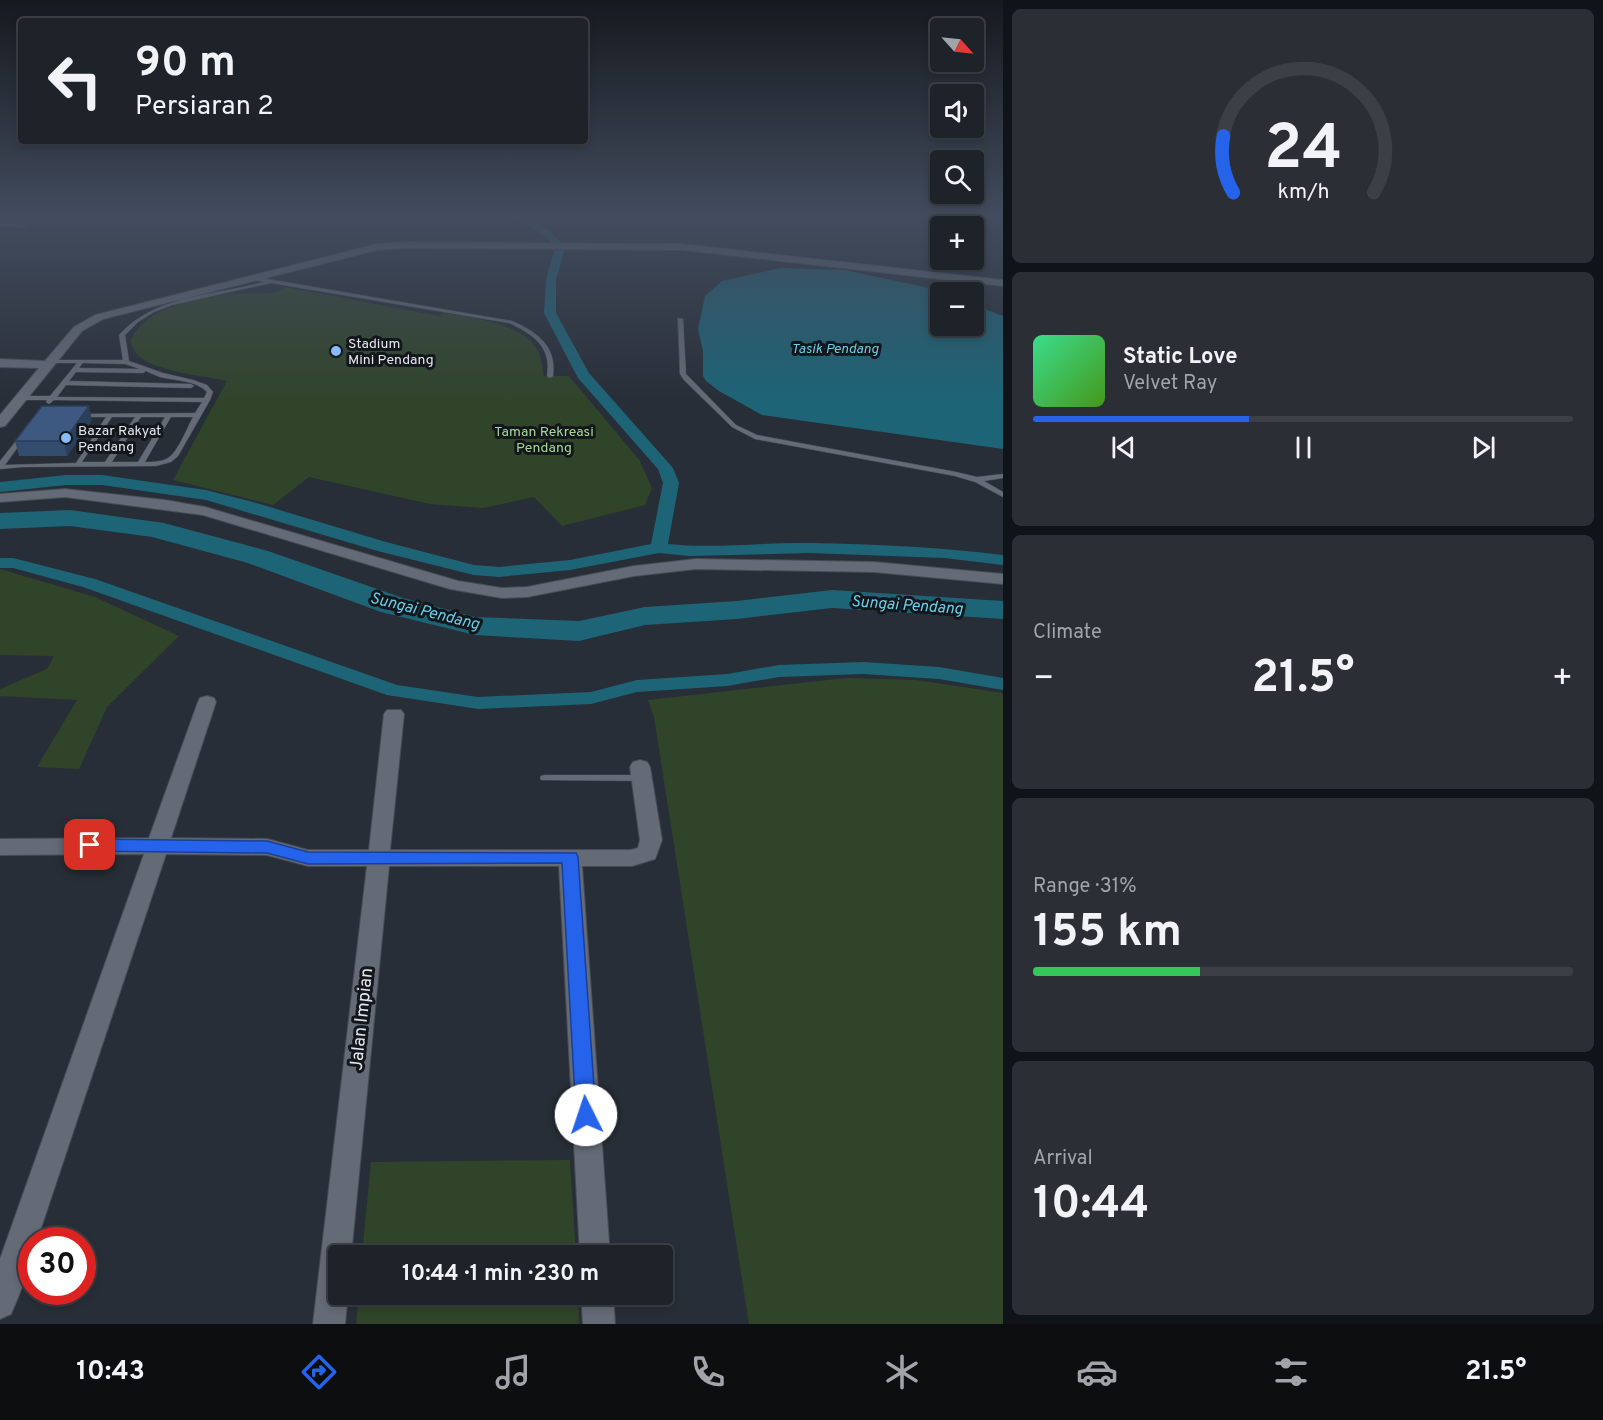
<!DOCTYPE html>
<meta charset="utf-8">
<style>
body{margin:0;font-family:Overpass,sans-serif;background:#2b2f35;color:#f1f3f6;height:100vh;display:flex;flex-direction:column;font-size:22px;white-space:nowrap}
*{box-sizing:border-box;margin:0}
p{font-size:20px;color:#a1a4a8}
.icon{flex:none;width:33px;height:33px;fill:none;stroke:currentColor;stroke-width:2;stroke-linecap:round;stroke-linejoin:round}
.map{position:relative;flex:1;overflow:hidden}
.drawer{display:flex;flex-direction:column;gap:9px;padding:9px;background:#101317;width:600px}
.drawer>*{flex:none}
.top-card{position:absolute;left:18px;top:18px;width:570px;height:126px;border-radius:6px;box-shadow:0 3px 9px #0003,0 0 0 2px #3c3f46;background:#1e2229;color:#f1f3f6;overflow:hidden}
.needle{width:39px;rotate:117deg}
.buttons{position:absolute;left:930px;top:18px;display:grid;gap:12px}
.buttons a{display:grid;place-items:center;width:54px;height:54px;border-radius:6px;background:#1e2229;box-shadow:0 3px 9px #0003,0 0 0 2px #3c3f46;font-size:30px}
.speed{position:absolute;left:18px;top:1227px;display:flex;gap:12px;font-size:30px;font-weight:700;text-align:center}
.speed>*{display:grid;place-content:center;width:78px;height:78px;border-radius:50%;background:#1e2229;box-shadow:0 3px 9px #0003,0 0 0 2px #3c3f46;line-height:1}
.speed .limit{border:9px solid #d22;background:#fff;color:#111}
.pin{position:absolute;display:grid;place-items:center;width:51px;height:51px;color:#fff;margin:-26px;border-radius:12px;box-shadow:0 3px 9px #0006}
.me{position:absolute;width:66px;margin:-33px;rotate:356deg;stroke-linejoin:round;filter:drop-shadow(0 0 4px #0008)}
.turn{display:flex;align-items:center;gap:21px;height:126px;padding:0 18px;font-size:27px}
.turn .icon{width:78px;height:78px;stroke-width:2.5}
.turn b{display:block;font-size:42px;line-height:51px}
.big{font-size:45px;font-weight:700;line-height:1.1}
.drawer .tile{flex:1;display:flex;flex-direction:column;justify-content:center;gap:9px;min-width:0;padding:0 21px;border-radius:9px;background:#2b2f35}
.drawer .dial{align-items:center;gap:0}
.dial svg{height:156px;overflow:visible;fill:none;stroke:#3c3f46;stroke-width:7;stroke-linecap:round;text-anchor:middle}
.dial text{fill:#f1f3f6;stroke:none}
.song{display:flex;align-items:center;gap:18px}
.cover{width:72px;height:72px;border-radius:9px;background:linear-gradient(135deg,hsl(150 70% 55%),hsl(100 70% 35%))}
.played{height:6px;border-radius:3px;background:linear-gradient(90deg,#2563eb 40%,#3c3f46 40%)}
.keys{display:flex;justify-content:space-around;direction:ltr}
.heat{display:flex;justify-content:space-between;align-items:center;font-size:33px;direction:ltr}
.charge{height:9px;border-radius:4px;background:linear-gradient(90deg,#34c759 31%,#3c3f46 0)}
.trip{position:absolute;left:328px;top:1245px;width:345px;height:60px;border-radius:6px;background:#1e2229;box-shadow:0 3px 9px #0003,0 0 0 2px #3c3f46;font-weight:700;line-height:60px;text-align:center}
.tab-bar{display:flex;height:96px;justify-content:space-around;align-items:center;background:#0c0e10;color:#a1a4a8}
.tab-bar .icon{width:42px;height:42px}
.tab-bar .selected{color:#2563eb}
.tab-bar b{font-size:27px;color:#f1f3f6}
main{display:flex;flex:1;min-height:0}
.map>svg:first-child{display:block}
</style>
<main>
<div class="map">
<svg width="1003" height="1324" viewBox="0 0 1003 1324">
<rect width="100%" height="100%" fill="#282e37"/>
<g fill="#30442a">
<path d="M285 287 439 316 444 313C472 318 526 323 539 353 542 360 542 369 544 376H569L640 461 652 488 645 505 562 526 534 497 483 508 430 504 309 477 273 505 173 480 227 381C205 376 151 371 137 354 134 351 132 345 130 341 149 302 206 296 245 293 258 293 274 296 285 287Z"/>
<path d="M0 569 95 597 179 636 107 707 79 769 37 767 77 700 0 696V689L47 669 54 656 0 655Z"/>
<path d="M846 678 916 680 1003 693V1324H749L654 717 648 700Z"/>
<path d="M570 1160 576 1255H362L371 1162Z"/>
<path d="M359 1295H578L579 1324H356Z"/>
</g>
<path fill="#1d6477" d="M781 268 845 270 929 288 940 293V326H974V305L1003 316V449L762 415 719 391 706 381 703 376V351L698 329 705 296 722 281Z"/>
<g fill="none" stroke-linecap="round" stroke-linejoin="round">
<g fill="#1d6477" fill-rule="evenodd">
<path d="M513 217C535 217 553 231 565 248L556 280V313L589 373 673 468 679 483 668 544C715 549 763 542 811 543 875 544 939 547 1003 555V565L944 558 810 553 689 556 659 553 570 570 499 577 474 575 374 550 206 500 102 485H66L0 492V482L66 475H102L206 490 253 502 386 542 474 565 499 567 570 560 651 544 663 483 658 469 578 378 544 313 546 280 555 248 546 236Z"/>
<path d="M0 558H13L95 579 397 685 478 697 591 692 637 680 727 674 779 665 863 662 939 667 1003 678V690L939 679 863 674 779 677 727 686 637 692 591 704 478 709 387 695 83 587 13 568H0Z"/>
</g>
<path fill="#1d6477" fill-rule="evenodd" d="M70 510 164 523 268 551 403 598 475 617 579 621 645 607 737 601 832 590 1003 601V619L832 608 737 619 645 625 579 641 475 635 381 612 248 563 152 537 70 526 0 529V513Z"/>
<g stroke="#474c54" stroke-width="1">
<g id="service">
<path d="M0 224 25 225 27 226 25 227 0 226Z"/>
<path d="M250 276 512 321C537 332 557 346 553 376L550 378 547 376C552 347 533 334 509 323L271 283 172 305 154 312 138 322 125 335 129 361 163 373 193 380 207 385 213 392 210 400 178 456 171 462 156 466 23 467 0 469V461L20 436 22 435 25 437 5 465 76 463 106 417H80L77 415 78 414 195 413 202 402 54 400 49 404 46 402 47 400H21L18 398 21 396H50L77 363H51L48 361 49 360H123L119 335C157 294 214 296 264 282L248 279V277ZM83 363 125 364 140 369 79 368ZM146 371C150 373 155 375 160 377 175 381 196 380 207 392L204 398 57 397 66 385 191 388 194 386 191 384 69 381 76 372 143 373ZM112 417H135L105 462H82ZM141 417H165L138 462H112ZM171 417H193C187 428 178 452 168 458 162 462 152 462 145 462Z"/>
<path d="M678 318 683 319 686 374 736 425 757 435 956 472 977 477 1003 474V478L984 481 1003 492V497L975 482 955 476 755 439 732 427 684 380 680 374Z"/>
<path d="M545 775H642L646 776 647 778 646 780 642 781 541 780 540 778 541 776Z"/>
</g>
</g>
<g stroke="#474c54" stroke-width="2">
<g id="minor">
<path d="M405 242 682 244 1003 280V286L682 250 405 248 377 250 103 319 82 331 5 426 0 427V415L39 368 0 367V359L45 361 74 327 95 315 377 244Z"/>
<path d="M65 489 165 500 205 507 458 581 502 588 527 587 634 566 696 559 874 562 1003 574V584L874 572 696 569 634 576 527 597 502 598 450 589 203 515 65 497 0 502V494Z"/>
<path d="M207 696 214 698 216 702 171 838 267 839 308 850H369L384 714 387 710H401L404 714 390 850H631L638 848 640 840 630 767 633 762 640 760 647 762 650 767 662 840 655 859 632 866H582L610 1256H580L559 866H389L351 1256H339V1294H348L345 1324H313L367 866H308L267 855 166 854 37 1240H32C32 1265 21 1291 11 1314L0 1319V1259L144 854 0 855V839L149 838 198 702 200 698Z"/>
<path d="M581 1294H613L615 1324H583Z"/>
</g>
</g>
<use href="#service" fill="#646b76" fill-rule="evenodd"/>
<use href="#minor" fill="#646b76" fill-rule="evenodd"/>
</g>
<path fill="#344d6f" d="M92 420 67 456H19L15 441Z"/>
<path fill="#2b3e5a" d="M89 406 92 420 67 456 64 441Z"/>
<path fill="#3d5981" stroke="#2b3e5a" stroke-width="1.5" d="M42 406H89L64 441H15Z"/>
<linearGradient id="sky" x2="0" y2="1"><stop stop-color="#16191e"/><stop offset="0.54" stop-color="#424c5e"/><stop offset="1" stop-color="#424c5e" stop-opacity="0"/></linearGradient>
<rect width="1003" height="402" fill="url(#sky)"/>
<path fill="#2563eb" stroke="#184099" stroke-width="1.5" d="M90 839 267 841 308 852 576 853 578 857 596 1115 593 1122 586 1124 579 1122 576 1115 562 863 308 864 267 853 90 851 85 849 82 845 85 841Z"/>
<g fill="#88bbfc" stroke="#13161a" stroke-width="2">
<circle cx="336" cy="351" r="6"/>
<circle cx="66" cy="438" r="6"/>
</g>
<g text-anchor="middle" stroke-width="6" stroke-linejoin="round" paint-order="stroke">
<g font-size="14" fill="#e3e7ed" stroke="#13161a" text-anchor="start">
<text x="348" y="348">Stadium<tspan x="348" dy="16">Mini Pendang</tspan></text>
<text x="78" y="435">Bazar Rakyat<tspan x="78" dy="16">Pendang</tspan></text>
</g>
<g font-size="14" font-style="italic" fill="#68cfec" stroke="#13161a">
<text x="835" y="353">Tasik Pendang</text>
</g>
<g font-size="14" fill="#a5d896" stroke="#13161a">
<text x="544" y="436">Taman Rekreasi<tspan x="544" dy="16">Pendang</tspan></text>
</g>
<g font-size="16" font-style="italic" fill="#68cfec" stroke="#13161a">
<text transform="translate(907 604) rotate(4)" y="6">Sungai Pendang</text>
<text transform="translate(425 610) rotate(14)" y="6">Sungai Pendang</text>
</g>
<g font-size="18" fill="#e3e7ed" stroke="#13161a">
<text transform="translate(361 1019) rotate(-84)" y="6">Jalan Impian</text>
</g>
</g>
</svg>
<div class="buttons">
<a><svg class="needle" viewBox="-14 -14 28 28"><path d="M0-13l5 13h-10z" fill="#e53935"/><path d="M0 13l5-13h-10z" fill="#a1a4a8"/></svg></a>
<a><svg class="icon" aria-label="sound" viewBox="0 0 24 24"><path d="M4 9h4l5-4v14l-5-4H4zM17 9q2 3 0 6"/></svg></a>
<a><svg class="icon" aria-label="search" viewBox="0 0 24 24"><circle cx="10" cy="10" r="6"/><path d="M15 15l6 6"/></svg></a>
<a>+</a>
<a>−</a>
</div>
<div class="speed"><div class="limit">30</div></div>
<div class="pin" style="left:90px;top:845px;background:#d93025"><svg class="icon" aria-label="arrive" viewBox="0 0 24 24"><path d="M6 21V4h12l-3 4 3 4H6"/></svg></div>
<svg class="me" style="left:586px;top:1115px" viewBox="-20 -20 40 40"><circle r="19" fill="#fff"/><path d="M0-13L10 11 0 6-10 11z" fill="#2563eb"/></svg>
<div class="trip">10:44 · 1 min · 230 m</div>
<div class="top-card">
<div class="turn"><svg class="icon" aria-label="left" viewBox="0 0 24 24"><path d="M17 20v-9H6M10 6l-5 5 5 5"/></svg><div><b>90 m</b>Persiaran 2</div></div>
</div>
</div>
<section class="drawer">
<div class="tile dial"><svg viewBox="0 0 100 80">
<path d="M14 69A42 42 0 1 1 86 69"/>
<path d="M14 69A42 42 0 0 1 9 40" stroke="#2563eb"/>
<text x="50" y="56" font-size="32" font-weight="700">24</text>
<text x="50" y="72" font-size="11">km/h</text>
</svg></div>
<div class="tile">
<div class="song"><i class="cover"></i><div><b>Static Love</b><p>Velvet Ray</p></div></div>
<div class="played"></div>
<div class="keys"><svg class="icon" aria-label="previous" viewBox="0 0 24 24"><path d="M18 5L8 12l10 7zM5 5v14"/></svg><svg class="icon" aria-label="pause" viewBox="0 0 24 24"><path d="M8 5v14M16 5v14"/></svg><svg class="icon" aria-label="next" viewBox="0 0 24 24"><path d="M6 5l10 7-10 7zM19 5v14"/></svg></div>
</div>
<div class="tile"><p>Climate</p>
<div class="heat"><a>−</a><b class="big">21.5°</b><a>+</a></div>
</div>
<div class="tile"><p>Range · 31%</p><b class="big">155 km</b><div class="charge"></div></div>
<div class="tile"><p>Arrival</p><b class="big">10:44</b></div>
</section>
</main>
<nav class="tab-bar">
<b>10:43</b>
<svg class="icon selected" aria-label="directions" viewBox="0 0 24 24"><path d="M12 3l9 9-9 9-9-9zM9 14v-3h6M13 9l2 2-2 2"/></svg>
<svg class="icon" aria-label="music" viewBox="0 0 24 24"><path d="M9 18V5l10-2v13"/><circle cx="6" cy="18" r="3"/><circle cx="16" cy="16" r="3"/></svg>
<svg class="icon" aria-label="phone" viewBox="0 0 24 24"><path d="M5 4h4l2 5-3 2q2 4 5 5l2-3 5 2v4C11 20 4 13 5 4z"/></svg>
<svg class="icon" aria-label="climate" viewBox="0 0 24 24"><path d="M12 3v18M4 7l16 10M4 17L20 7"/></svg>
<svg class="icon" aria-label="car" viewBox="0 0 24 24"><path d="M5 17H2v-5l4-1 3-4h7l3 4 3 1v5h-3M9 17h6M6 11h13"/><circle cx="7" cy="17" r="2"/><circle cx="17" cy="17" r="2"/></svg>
<svg class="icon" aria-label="filters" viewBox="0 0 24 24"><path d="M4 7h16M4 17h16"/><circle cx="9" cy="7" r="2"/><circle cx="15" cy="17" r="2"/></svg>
<b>21.5°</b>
</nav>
